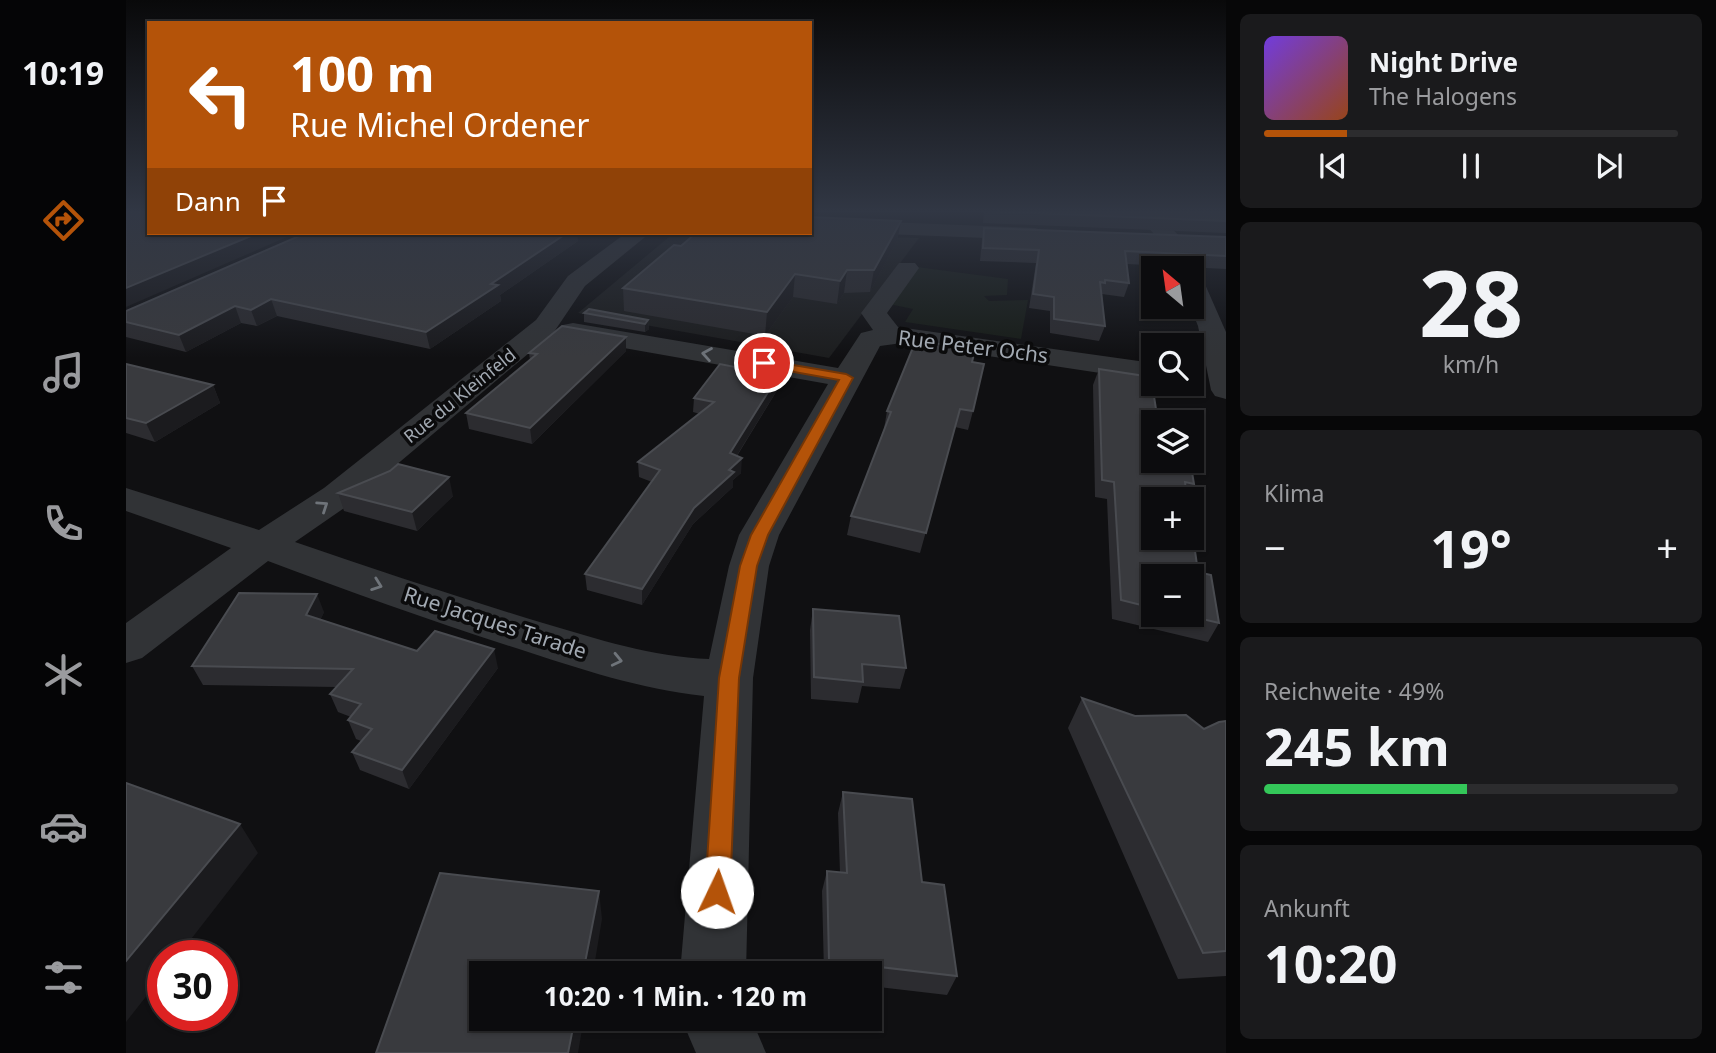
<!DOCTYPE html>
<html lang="de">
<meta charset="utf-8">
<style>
body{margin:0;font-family:"Noto Sans",sans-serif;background:#1a1a1c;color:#f1f3f6;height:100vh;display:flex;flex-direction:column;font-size:26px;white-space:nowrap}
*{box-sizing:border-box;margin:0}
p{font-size:23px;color:#9a9b9e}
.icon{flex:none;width:38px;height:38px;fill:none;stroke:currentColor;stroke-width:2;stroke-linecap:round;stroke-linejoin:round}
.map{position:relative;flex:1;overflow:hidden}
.sheet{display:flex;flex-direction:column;gap:14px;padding:14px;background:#070708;width:490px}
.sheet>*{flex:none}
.banner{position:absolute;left:21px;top:21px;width:665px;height:214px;border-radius:0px;box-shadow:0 2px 5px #0004,0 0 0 2px #2c2c2e;background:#b45309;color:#fff;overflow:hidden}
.needle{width:46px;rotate:331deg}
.buttons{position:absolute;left:1015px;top:256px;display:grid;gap:14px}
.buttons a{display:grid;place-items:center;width:63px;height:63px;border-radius:0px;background:#0c0c0e;box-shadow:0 2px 5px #0004,0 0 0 2px #2c2c2e;font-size:35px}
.speed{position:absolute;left:21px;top:940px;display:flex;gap:14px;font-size:35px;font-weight:700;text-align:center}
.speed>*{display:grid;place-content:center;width:91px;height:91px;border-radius:50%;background:#0c0c0e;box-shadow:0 2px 5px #0004,0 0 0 2px #2c2c2e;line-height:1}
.speed .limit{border:10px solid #d22;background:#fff;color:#111}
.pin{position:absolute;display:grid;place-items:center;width:60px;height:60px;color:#fff;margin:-30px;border:4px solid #fff;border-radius:50%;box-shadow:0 2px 7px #0007}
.me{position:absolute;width:77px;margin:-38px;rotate:3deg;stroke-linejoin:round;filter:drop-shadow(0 0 5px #0008)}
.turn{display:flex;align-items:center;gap:24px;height:147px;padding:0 28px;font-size:32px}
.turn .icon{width:91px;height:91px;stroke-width:2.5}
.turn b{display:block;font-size:49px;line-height:60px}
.then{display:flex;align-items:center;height:66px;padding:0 28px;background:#0003;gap:14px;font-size:26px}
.big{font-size:52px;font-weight:700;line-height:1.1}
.sheet .tile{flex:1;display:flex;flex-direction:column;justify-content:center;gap:10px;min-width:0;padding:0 24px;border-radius:10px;background:#1a1a1c}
.sheet .dial{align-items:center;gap:0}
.dial b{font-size:91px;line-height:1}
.song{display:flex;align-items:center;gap:21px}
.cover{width:84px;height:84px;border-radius:10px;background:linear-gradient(135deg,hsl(260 70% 55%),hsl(20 70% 35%))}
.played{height:7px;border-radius:4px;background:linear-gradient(90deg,#b45309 20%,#2c2c2e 20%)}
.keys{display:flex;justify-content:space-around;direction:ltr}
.heat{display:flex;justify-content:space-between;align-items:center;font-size:38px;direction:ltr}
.charge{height:10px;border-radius:5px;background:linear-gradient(90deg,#34c759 49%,#2c2c2e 0)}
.trip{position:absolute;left:343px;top:961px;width:413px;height:70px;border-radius:0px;background:#0c0c0e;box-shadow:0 2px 5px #0004,0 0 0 2px #2c2c2e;font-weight:700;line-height:70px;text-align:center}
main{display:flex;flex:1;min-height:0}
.tab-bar{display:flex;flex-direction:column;width:126px;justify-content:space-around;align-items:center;background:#050506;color:#9a9b9e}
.tab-bar .icon{width:49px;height:49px}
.tab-bar .current{color:#b45309}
.tab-bar b{font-size:32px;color:#f1f3f6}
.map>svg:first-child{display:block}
</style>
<main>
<nav class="tab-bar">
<b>10:19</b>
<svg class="icon current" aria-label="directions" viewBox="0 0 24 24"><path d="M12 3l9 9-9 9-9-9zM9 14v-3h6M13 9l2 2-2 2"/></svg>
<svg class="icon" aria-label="music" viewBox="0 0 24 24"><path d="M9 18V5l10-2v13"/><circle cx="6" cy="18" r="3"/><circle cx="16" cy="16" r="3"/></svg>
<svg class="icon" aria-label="phone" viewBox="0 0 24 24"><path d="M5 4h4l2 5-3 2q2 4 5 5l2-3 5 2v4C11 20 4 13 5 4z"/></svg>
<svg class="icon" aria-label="climate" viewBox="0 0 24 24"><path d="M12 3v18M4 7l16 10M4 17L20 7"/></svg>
<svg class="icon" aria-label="car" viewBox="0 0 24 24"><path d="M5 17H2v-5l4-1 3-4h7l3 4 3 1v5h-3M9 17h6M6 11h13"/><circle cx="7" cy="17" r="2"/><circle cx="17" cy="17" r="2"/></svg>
<svg class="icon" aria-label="filters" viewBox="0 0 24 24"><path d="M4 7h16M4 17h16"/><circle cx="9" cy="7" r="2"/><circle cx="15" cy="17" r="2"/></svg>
</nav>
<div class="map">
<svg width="1100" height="1053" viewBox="0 0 1100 1053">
<rect width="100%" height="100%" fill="#101012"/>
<path fill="#1c1d1e" d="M564 233H633L793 238 703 358 452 313 543 237Z"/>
<path fill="#171c17" d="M791 267 882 279 881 295 858 296 863 301 902 300 895 339 779 322 787 309 763 304Z"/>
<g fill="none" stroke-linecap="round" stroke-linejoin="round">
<g fill="#313336" fill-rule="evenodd">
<path d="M1008 211H1029L1058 241 1071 268 1067 273 1066 268H1047L1040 248Z"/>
<path d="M684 219 909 228 916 230 920 234 916 238 909 240 684 231Z"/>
<path d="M500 233H524L459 286 428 332 224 504 169 542C251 570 334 598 417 623 471 639 527 657 583 659L603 566 613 535 702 384 447 339 437 337 434 331 437 325 447 323 712 368 735 333 747 330 735 313 773 263H789L793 268 761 313 772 327 1027 363V381L776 343 754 346 653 535 643 566 627 678 620 973H554L578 696C514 689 454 669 393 649 308 622 225 592 142 561L16 658 0 663V623L105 548 0 511V488L133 530 198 488 410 320 442 276Z"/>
<path d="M1066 275 1074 277 1078 282 1100 332V399L1089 396 1085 390 1072 326 1064 306Z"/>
<path d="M555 1018H625L640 1053H570Z"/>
</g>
</g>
<g fill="#2c2c30" fill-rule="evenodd">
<path d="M858 211H1100V233L857 223Z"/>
<path d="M775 221 771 241 744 292 718 293 711 304 667 297 639 336 498 311 497 288 555 246Z"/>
<path d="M858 228 1100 237V269L1001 264 1003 283 998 297 976 294 979 326 973 341 924 333V311L903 308 910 263 854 261 856 240Z"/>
<path d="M452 241 374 295 375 301 304 349 151 316 131 326 115 323 60 352 0 337V311Z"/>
<path d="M458 313 522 320 523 329 519 332 458 322Z"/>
<path d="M500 351 406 444 343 429 340 413 404 360 403 353Z"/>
<path d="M846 362 847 411 842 430 829 427 794 553 721 535 725 516 758 429 761 411Z"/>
<path d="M0 364 87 385 94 403 29 442 0 433Z"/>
<path d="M659 365 658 379 611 456 615 473 607 480V487L567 524 516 605 461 590 459 574 526 482 513 477 512 462 574 414 567 412 568 398 629 371Z"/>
<path d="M973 369 1027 422 1068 484 1061 497 1072 572 1093 623 1082 642 986 619 981 499 969 497 967 385ZM1027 576 1066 614H1027Z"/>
<path d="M212 493 327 496 291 531 218 511Z"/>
<path d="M687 609 780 668 774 689 736 686 732 703 685 699 684 630Z"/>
<path d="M198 612 194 620 291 651 372 668 283 789 234 770 226 752 235 741 230 739 222 720 225 717 212 712 204 694 210 687 77 685 66 666Z"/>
<path d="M956 698 1009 716 1078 729 1100 721V976L1052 979 942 728Z"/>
<path d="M717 792 796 882 831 976 821 995 744 986V973H698L696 891 701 871 714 873 712 813Z"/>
</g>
<g fill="#1b1b1e">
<path d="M775 221 771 241 744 292 748 270Z"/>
<path d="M132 233H170L0 307V288Z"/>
<path d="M441 233H451L452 241 374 295 375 301 304 349 300 332 365 284Z"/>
<path d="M721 270 718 293 711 304 714 281Z"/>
<path d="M669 274 667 297 639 336 641 312Z"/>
<path d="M145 299 151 316 131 326 125 310Z"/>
<path d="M109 306 115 323 60 352 53 335Z"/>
<path d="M522 320 523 329 519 332V324Z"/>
<path d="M500 337V351L406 444 404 428Z"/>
<path d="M659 365 658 379 603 468 604 453Z"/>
<path d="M87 385 94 403 29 442 20 423Z"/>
<path d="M616 458 615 473 607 480V487L567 524 516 605V589L568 508Z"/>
<path d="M323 477 327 496 291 531 286 512Z"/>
<path d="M191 594 198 612 188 634 180 615Z"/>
<path d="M368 649 372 668 283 789 276 770Z"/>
<path d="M114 824 132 853 52 956H37V975L0 1022V961Z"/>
<path d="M473 891 476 919 467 973H457Z"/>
<path d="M449 1018H458L452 1053H442Z"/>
</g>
<g fill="#393a3e" stroke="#494b50" stroke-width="2">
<path d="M0 211H23V233H132L0 288Z"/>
<path d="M860 211H1100V221Z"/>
<path d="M684 217 775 221 748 270H721L714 281 669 274 641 312 497 288 548 245 555 246 570 233H684Z"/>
<path d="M858 228 1100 237V256L999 251 1003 283 979 280V283L974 282 979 326 928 319V297L907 294 913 250 857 248Z"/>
<path d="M180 233H441L365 284 372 285 300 332 145 299 125 310 109 306 53 335 0 322V311Z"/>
<path d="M463 309 522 320 519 324 458 313Z"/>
<path d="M436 326 500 337 404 428 340 413 411 354 403 353Z"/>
<path d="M790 340 849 350 846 362 858 364 847 411 834 409 800 533 725 516 765 412 761 411Z"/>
<path d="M640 362 659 365 604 453 616 458 603 470 608 472 568 508 516 589 459 574 534 470 512 462 588 402 568 398 594 364 629 371Z"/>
<path d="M0 364 87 385 20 423 0 418Z"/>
<path d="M973 369 1025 377 1032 422H1027V460H1064L1068 484 1059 482 1061 499H1027V537H1066V530L1072 572 1085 575 1093 623 1055 614H1066V576H1027V608L995 600 988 482 976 480Z"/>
<path d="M272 464 323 477 286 512 212 493 264 471Z"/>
<path d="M113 593 191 594 180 615 291 651 309 631 368 649 276 770 226 752 246 729 222 720 235 704 204 694 227 669 66 666Z"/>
<path d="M687 609 773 616 780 668 736 664 737 682 688 677Z"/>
<path d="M956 698 1009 716 1060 715 1078 729 1093 722 1100 721V951L1077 953Z"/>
<path d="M0 783 114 824 0 961Z"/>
<path d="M717 792 786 799 796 882 818 885 831 976 703 961 701 871 721 873Z"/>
<path d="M314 873 473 891 457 973H355V1018H449L442 1053H250Z"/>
</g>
<defs><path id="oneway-chevron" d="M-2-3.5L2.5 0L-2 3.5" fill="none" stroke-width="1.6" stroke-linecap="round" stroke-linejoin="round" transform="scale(1.75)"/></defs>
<g stroke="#6f747a">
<use href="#oneway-chevron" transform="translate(581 354) rotate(-170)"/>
<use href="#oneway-chevron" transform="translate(197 506) rotate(-34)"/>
<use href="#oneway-chevron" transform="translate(251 585) rotate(20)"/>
<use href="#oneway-chevron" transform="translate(491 660) rotate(13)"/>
</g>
<linearGradient id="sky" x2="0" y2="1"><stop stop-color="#09090a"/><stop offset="0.59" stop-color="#313744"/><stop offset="1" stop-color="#313744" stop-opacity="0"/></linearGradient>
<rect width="1100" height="358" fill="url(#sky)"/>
<path fill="#b45309" stroke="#753606" stroke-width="2" d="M638 360 720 374 727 378 642 535 631 566 613 678 604 892 600 901 591 905 583 901 579 892 593 678 614 566 625 535 713 380 634 366 632 363Z"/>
<g text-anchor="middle" stroke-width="7" stroke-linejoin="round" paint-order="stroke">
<g font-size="18" fill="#a2a9b2" stroke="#0b0b0c">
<text transform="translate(334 396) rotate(-39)" y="6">Rue du Kleinfeld</text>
</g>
<g font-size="21" fill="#a2a9b2" stroke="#0b0b0c">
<text transform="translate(847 347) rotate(7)" y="7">Rue Peter Ochs</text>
<text transform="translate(369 623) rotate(18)" y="7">Rue Jacques Tarade</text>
</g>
</g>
</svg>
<div class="buttons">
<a><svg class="needle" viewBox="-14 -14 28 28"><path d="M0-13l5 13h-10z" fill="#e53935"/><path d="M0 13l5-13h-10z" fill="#9a9b9e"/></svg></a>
<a><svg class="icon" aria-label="search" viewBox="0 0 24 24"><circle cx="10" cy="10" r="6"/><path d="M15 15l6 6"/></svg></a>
<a><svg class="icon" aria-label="layers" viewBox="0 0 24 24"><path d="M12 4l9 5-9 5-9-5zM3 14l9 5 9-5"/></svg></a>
<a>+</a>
<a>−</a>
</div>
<div class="speed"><div class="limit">30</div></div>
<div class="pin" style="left:638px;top:363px;background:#d93025"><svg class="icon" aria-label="arrive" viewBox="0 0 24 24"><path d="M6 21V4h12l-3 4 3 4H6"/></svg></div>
<svg class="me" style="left:591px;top:892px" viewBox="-20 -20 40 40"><circle r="19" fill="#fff"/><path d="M0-13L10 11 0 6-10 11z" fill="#b45309"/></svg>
<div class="trip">10:20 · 1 Min. · 120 m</div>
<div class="banner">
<div class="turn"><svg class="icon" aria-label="left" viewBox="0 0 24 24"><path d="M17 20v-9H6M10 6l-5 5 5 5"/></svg><div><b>100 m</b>Rue Michel Ordener</div></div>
<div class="then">Dann<svg class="icon" aria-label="arrive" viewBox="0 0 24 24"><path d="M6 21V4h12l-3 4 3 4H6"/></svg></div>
</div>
</div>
<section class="sheet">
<div class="tile">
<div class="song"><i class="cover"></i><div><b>Night Drive</b><p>The Halogens</p></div></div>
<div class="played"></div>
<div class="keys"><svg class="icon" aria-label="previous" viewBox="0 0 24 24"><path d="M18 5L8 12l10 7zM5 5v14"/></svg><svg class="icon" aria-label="pause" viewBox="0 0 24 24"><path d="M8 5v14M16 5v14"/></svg><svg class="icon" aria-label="next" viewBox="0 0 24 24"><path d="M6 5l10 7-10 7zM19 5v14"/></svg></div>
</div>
<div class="tile dial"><b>28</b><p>km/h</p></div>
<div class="tile"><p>Klima</p>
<div class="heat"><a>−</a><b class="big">19°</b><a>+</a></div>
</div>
<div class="tile"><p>Reichweite · 49%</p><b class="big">245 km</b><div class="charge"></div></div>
<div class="tile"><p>Ankunft</p><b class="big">10:20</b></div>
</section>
</main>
